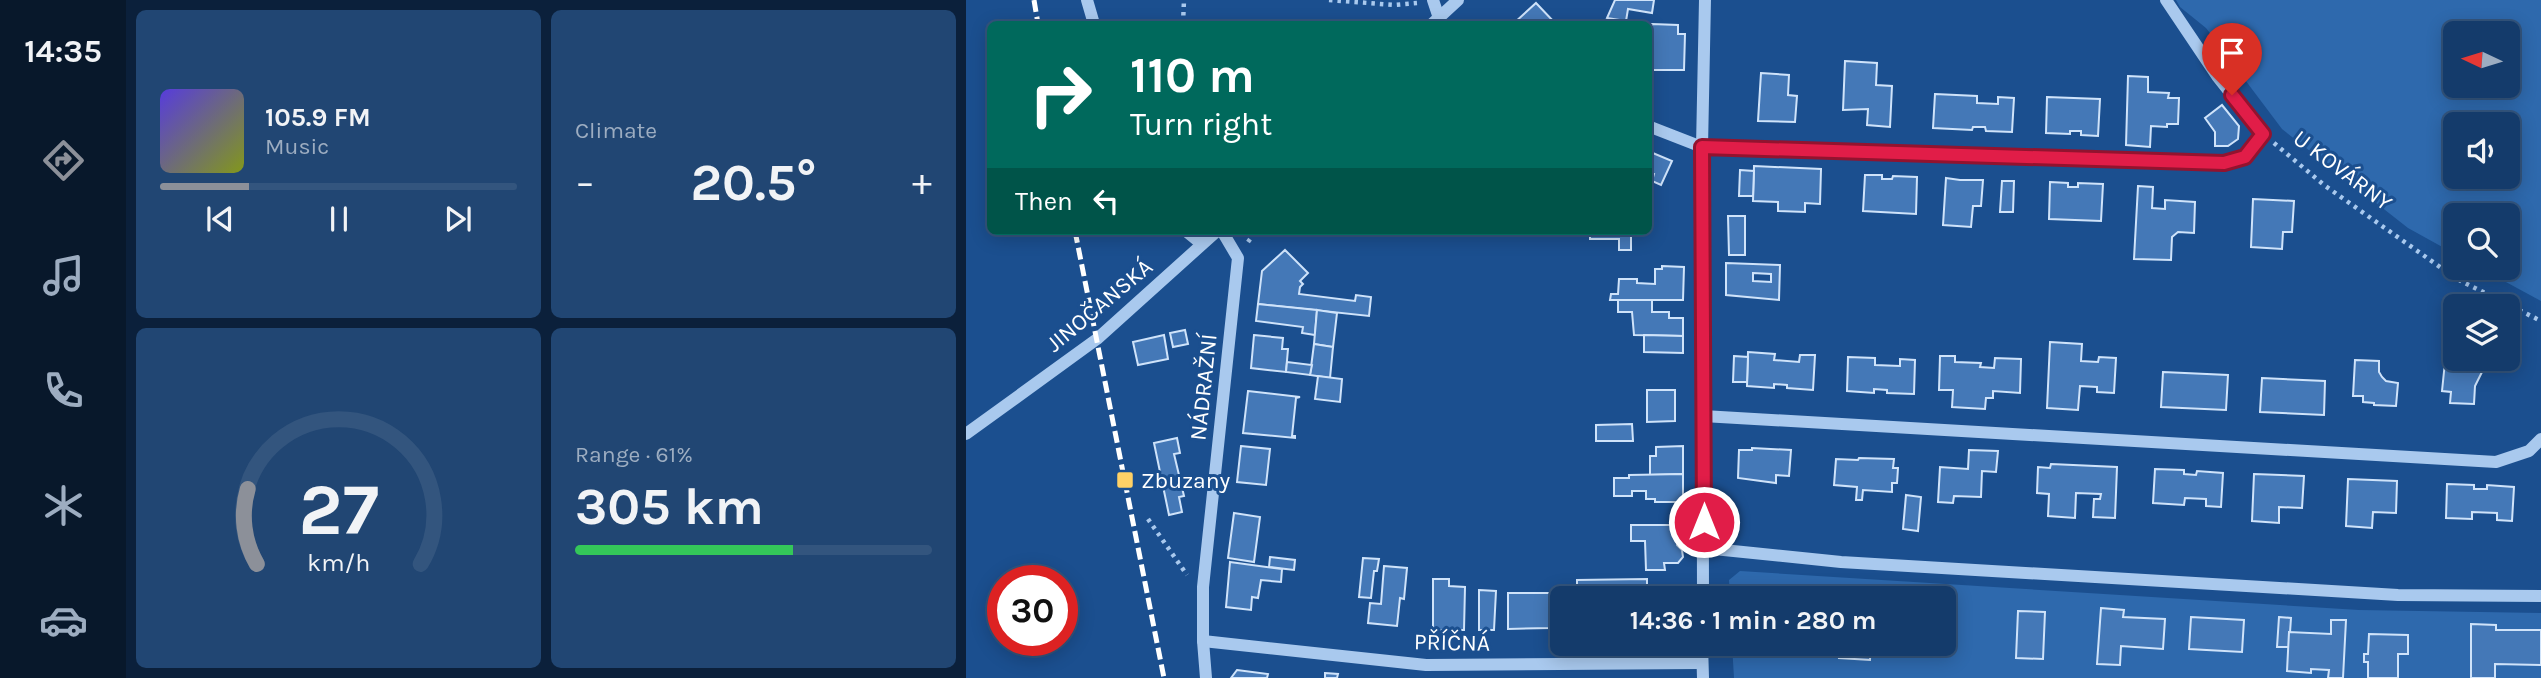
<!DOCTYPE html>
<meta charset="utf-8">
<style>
body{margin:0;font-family:Karla,sans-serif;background:#214673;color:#f1f3f6;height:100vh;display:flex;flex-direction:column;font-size:26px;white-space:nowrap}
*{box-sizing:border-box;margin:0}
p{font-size:23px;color:#9dadc1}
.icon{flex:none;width:38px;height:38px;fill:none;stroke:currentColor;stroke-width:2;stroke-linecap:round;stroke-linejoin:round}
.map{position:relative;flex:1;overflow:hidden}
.details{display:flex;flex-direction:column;gap:10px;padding:10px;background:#0b203b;width:840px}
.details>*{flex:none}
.banner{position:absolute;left:21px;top:21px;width:665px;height:214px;border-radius:10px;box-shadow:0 4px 18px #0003,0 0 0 2px #33557e;background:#00695c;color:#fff;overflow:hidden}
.needle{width:46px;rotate:274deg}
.controls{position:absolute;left:1477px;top:21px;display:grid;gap:14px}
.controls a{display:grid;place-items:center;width:77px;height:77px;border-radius:10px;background:#143b6b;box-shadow:0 4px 18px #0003,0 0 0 2px #33557e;font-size:35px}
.speed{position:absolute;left:21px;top:565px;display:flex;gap:14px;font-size:35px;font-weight:700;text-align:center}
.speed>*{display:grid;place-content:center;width:91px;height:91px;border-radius:50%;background:#143b6b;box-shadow:0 4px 18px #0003,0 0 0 2px #33557e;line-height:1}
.speed .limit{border:10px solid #d22;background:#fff;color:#111}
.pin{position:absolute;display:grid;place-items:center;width:60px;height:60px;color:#fff;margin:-72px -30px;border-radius:50% 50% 50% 0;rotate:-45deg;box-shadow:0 0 7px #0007}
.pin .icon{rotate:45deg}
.me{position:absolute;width:77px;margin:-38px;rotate:0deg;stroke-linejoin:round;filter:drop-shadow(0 0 5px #0008)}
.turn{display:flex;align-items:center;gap:24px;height:147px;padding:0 28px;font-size:32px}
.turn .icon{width:91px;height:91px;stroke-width:2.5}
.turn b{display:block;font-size:49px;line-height:60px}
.then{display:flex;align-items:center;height:66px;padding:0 28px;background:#0003;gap:14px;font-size:26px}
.big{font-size:52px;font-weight:700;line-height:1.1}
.details .card{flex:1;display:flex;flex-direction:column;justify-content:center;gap:10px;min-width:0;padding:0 24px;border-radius:10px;background:#214673}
.details .dial{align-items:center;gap:0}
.dial svg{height:182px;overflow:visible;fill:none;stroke:#33557e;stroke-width:7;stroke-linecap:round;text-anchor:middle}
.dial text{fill:#f1f3f6;stroke:none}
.song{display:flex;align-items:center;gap:21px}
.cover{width:84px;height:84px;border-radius:10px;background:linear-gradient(135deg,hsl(250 70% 55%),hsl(70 70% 35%))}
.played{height:7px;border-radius:4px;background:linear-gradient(90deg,#8c9099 25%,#33557e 25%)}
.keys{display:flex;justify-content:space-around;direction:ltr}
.heat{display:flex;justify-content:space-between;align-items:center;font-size:38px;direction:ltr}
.charge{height:10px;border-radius:5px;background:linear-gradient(90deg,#34c759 61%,#33557e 0)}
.details .tiles{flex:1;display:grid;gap:10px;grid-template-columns:repeat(2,1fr)}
.trip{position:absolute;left:584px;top:586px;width:406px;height:70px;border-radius:10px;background:#143b6b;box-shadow:0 4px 18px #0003,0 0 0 2px #33557e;font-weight:700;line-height:70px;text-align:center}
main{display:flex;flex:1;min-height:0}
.tab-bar{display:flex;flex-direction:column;width:126px;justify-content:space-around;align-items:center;background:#08182b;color:#9dadc1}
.tab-bar .icon{width:49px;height:49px}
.tab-bar .selected{color:#8c9099}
.tab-bar b{font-size:32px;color:#f1f3f6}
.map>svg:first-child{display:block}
</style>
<main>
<nav class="tab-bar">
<b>14:35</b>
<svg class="icon selected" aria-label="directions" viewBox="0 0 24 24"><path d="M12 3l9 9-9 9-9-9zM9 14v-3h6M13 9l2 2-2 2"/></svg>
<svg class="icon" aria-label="music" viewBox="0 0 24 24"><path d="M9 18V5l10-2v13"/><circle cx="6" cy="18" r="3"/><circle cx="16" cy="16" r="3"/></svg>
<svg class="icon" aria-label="phone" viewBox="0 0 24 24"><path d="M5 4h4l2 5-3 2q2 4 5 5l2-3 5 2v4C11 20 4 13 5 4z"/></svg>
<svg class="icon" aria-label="climate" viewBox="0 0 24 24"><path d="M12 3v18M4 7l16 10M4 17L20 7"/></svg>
<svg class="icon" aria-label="car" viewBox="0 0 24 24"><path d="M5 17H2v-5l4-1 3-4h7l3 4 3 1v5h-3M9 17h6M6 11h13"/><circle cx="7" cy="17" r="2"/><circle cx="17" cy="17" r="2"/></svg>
</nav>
<section class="details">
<div class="tiles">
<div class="card">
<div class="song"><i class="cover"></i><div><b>105.9 FM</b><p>Music</p></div></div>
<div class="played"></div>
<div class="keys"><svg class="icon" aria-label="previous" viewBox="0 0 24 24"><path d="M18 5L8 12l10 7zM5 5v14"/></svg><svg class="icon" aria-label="pause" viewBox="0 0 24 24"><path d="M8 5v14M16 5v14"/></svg><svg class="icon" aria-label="next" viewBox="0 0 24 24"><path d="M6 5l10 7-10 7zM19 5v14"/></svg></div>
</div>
<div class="card"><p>Climate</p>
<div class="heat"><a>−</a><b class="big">20.5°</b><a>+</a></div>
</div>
<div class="card dial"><svg viewBox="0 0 100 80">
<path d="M14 69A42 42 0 1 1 86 69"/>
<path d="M14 69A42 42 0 0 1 10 36" stroke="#8c9099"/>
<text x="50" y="56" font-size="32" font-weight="700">27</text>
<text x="50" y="72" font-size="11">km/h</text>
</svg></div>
<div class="card"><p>Range · 61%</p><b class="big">305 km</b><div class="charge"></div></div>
</div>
</section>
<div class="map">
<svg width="1575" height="678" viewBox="0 0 1575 678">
<rect width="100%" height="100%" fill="#1b4f8f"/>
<g fill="#2e69ad" fill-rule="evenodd">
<path d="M1210 0H1575V301L1514 268H1542V215H1489V254L1442 228 1316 129 1240 28 1214 7ZM1489 33H1542V86H1489ZM1489 124H1542V177H1489Z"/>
<path d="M774 571 1393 610 1575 613V678H768L766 644H978V598H764L763 580Z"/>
</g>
<g fill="#4478b7" stroke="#cfe3fa" stroke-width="2" fill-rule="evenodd">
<path d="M649 0H688L686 13 662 9 660 21 641 18Z"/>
<path d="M570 3 590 24H547Z"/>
<path d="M236 22 273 24H235Z"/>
<path d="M686 24 712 25V34H719L718 70H685Z"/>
<path d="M879 61 911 63 910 85 926 86 924 127 901 125 902 109 877 110Z"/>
<path d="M795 73 823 75 822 95 831 96 829 122 792 121Z"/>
<path d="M1162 76 1182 77V92L1203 93 1202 98H1213L1212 124H1201V127L1185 126 1184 147 1160 145Z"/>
<path d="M969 94 1011 96V103L1032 104V97L1048 98 1046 132 1020 131 1019 127H1007L1006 130 967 128Z"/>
<path d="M1081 97 1134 99 1132 136 1115 135V131H1104V134L1080 133Z"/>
<path d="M1256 105 1273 126 1272 139 1262 146H1249V132L1239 118Z"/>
<path d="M682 151 706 161 695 185 686 181 688 174 682 172Z"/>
<path d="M788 166 855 169 854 204 839 203V212L812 211V202L787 201Z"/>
<path d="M774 170 788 171 787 196H773Z"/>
<path d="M899 175H916V179H926L927 176 951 177 950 214 897 211Z"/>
<path d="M980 178 994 180H1017L1015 206H1007L1005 227 977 225Z"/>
<path d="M1036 181H1048L1047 212H1034Z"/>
<path d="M1084 182 1102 183V187H1112V183L1137 184 1135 221 1083 219Z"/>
<path d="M1172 186 1187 187 1186 208 1199 209V200L1229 202 1228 233 1212 232 1206 237 1205 260 1168 259Z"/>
<path d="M1287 199 1328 201 1326 232H1317L1316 249 1285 247Z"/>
<path d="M762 216H779V255H763Z"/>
<path d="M624 231H665V250H653V239H624Z"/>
<path d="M319 250 342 273 334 281 337 284 334 287 333 294 389 301 390 295 405 297 403 316 292 304 296 271Z"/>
<path d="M760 263 814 265 813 300 760 295ZM787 273 805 274V282L787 281Z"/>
<path d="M696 266 718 267 717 300H644L645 294H652L653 279H671V283L689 284V269H696Z"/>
<path d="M652 300H686V312H703V318H717V336L668 335 666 312H652Z"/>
<path d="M292 304 351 310 349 335 336 333 337 327 290 321Z"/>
<path d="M351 310 371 313 367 347 348 344Z"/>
<path d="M219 330 222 344 207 347 204 333Z"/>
<path d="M198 335 202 359 172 365 167 342Z"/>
<path d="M288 335 317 338 316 349H322L320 372 285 368Z"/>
<path d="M678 335 717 336V353L678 352Z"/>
<path d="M1084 342 1116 344 1115 361 1132 362 1133 357 1150 358 1148 393 1131 392V387L1114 386 1112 410 1081 408Z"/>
<path d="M348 344 367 347 364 378 344 375Z"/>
<path d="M1489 344V359H1528L1530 361 1516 372 1509 386 1508 404 1484 403 1485 392 1476 391 1479 362Z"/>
<path d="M782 352 809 354 808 360 833 362 834 355H849L847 390 821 388V385L808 384V388L781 386Z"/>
<path d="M768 356 782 357 781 382H767Z"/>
<path d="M974 356H989V362L1015 363 1014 367 1028 368 1029 358 1055 359 1054 393 1027 391V398H1020L1019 409 986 407 987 390H973Z"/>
<path d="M882 357 909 358V365L934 366V359L949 360 948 394 921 393V390L908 389V393L881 391Z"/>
<path d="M1389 360 1413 361V372L1416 377 1420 381 1432 383 1430 406 1408 405V403L1397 402V396H1387Z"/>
<path d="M321 362 346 365 344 375 320 372Z"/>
<path d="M1197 372 1262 375 1260 410 1195 407Z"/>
<path d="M352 376 376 379 374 402 349 399Z"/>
<path d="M1296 378 1359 381 1358 415 1294 412Z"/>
<path d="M681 390H709V421L681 422Z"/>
<path d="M282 391 334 397 330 398 326 436H329V438L277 433Z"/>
<path d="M666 424 667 441H630V425Z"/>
<path d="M211 438 214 453 208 454 218 496 213 497 216 512 203 515 188 443Z"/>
<path d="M275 446 304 449 300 485 271 482Z"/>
<path d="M717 446V474L684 475V456H690V447Z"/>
<path d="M786 448 825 450 823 476 810 475V483L772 478 773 450H786Z"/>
<path d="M1003 450 1032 451 1030 472 1016 471 1015 497 988 496 987 503 972 502 974 467 1002 469Z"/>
<path d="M893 458 928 459 927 468H932L931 483H926V492L897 490 896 500H890L891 487 868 485 870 459 892 460Z"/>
<path d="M1085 464 1151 467 1149 518 1127 517 1128 499H1134L1135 494 1110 493 1109 518 1082 516 1083 494 1071 493 1072 467 1084 468Z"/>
<path d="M1189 469 1218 470V474L1230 475 1231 471 1257 473 1255 507 1240 506V499L1219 498 1218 505 1187 503Z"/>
<path d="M717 474V502H689V499H680V491H666V496H648V478H663V475Z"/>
<path d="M1288 474 1338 476 1336 508 1313 507V523L1286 521Z"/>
<path d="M1382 479 1431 481 1430 513 1407 512 1406 528 1380 526Z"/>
<path d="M1481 484 1508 485V489H1521V485L1548 487 1546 521 1531 520V513L1506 512V519L1480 518Z"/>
<path d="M940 495 955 497 952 531 937 529Z"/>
<path d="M268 513 294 517 288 562 262 558Z"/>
<path d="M665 525H711V545L716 550 717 557 712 563H698L699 570H680L679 541H665Z"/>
<path d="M304 557 329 560 328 570 303 567Z"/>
<path d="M397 558 413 559 411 571H408L405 598 393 597Z"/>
<path d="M264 562 316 569 315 582 295 580 292 598 286 597 285 610 260 607Z"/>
<path d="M418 566 441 568 438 599 434 598 431 626 402 623 404 603 415 604Z"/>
<path d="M467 579H483V586L499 587 498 630H467Z"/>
<path d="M681 579V598H611V580Z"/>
<path d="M513 590 530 591 528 630H513Z"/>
<path d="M688 592H717L716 598H688Z"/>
<path d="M542 593H584V628L542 629Z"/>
<path d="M1135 608 1158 610 1157 617 1199 619 1197 649 1155 646 1154 665 1131 664Z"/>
<path d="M1052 611 1079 612 1077 659 1050 658Z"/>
<path d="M1225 617 1278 620 1276 652 1223 649Z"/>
<path d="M1313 617 1325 618 1323 647H1311Z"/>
<path d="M1365 620H1380L1377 678H1362L1363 670 1345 669V673L1321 671 1323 632 1365 634Z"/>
<path d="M1505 624 1530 625V630H1575V665L1529 664V678H1505Z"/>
<path d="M1403 634 1442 635V654H1432V678H1402V662H1398V654H1402Z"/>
<path d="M874 644H905L904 660 873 658Z"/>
<path d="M271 670 302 674 301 678H265Z"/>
<path d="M359 673 372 674 371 678H359Z"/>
</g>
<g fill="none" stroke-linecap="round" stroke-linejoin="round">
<g stroke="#a9c9ee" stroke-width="4.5" stroke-dasharray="3.5 5" stroke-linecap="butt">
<path d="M363 0 428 5 451 3"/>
<path d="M217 24 218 0"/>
<path d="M1308 143 1358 185 1491 279 1575 321"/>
<path d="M282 242 290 231"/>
<path d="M182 519 221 575"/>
</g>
<g stroke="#a9c9ee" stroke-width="12">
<path d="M121 0 128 24"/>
<path d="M467 0 475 24"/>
<path d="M466 24 492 0"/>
<path d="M682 126 736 147 1258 163 1279 157 1297 134 1251 76 1200 0"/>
<path d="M220 231 236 244"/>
<path d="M737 416 1530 462 1563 451 1575 439"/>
<path d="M0 434 131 339 251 231"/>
<path d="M738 548 875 562 1432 595 1575 596"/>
<path d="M737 598 736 147 739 0"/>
<path d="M237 641 460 665 736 663"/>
<path d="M736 644 737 678"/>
<path d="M240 678 237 641V587L272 258 256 231"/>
</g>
<g stroke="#fff" stroke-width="5" stroke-dasharray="12 5" stroke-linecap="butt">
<path d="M68 0 72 24"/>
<path d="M109 231 198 678"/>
</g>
</g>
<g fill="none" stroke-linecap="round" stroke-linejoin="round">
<g stroke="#92132f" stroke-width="18">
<path id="route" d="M738 522 736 147 1258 163 1279 157 1297 134 1266 95"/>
</g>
<use href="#route" stroke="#e11d48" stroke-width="12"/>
</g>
<rect fill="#ffd166" stroke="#1b4f8f" stroke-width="2.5" x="150" y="471" width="18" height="18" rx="3.5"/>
<g text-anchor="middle" stroke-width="6" stroke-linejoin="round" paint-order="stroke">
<g font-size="23" fill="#fff" stroke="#1b4f8f">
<text transform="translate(1377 170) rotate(37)" y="8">U KOVÁRNY</text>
<text transform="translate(133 305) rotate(-40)" y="8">JINOČANSKÁ</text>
<text transform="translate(237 387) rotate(-84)" y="8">NÁDRAŽNÍ</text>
<text transform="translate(486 642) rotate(1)" y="8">PŘÍČNÁ</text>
</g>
<g font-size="23" fill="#fff" stroke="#1b4f8f" text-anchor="start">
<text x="175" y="488">Zbuzany</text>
</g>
</g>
</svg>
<div class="controls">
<a><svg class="needle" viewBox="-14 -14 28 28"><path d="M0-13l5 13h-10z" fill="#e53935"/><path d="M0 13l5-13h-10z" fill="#9dadc1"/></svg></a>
<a><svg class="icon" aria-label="sound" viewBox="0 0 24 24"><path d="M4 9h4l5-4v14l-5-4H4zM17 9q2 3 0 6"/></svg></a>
<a><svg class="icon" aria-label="search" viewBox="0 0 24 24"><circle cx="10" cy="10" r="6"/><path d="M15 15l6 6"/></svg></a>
<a><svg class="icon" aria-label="layers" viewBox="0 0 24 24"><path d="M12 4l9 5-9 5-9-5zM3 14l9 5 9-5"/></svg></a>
</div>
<div class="speed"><div class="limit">30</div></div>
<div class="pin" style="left:1266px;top:95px;background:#d93025"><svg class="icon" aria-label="arrive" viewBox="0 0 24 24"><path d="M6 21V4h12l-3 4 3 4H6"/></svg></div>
<svg class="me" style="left:738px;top:522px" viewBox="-20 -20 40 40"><circle r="17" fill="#e11d48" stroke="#fff" stroke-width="3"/><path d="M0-11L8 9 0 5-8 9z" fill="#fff"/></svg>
<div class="trip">14:36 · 1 min · 280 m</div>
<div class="banner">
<div class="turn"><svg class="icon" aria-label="right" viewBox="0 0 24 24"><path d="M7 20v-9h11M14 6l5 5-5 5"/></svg><div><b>110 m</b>Turn right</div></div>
<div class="then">Then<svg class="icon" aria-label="left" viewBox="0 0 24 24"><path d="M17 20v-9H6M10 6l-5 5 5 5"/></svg></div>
</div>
</div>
</main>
